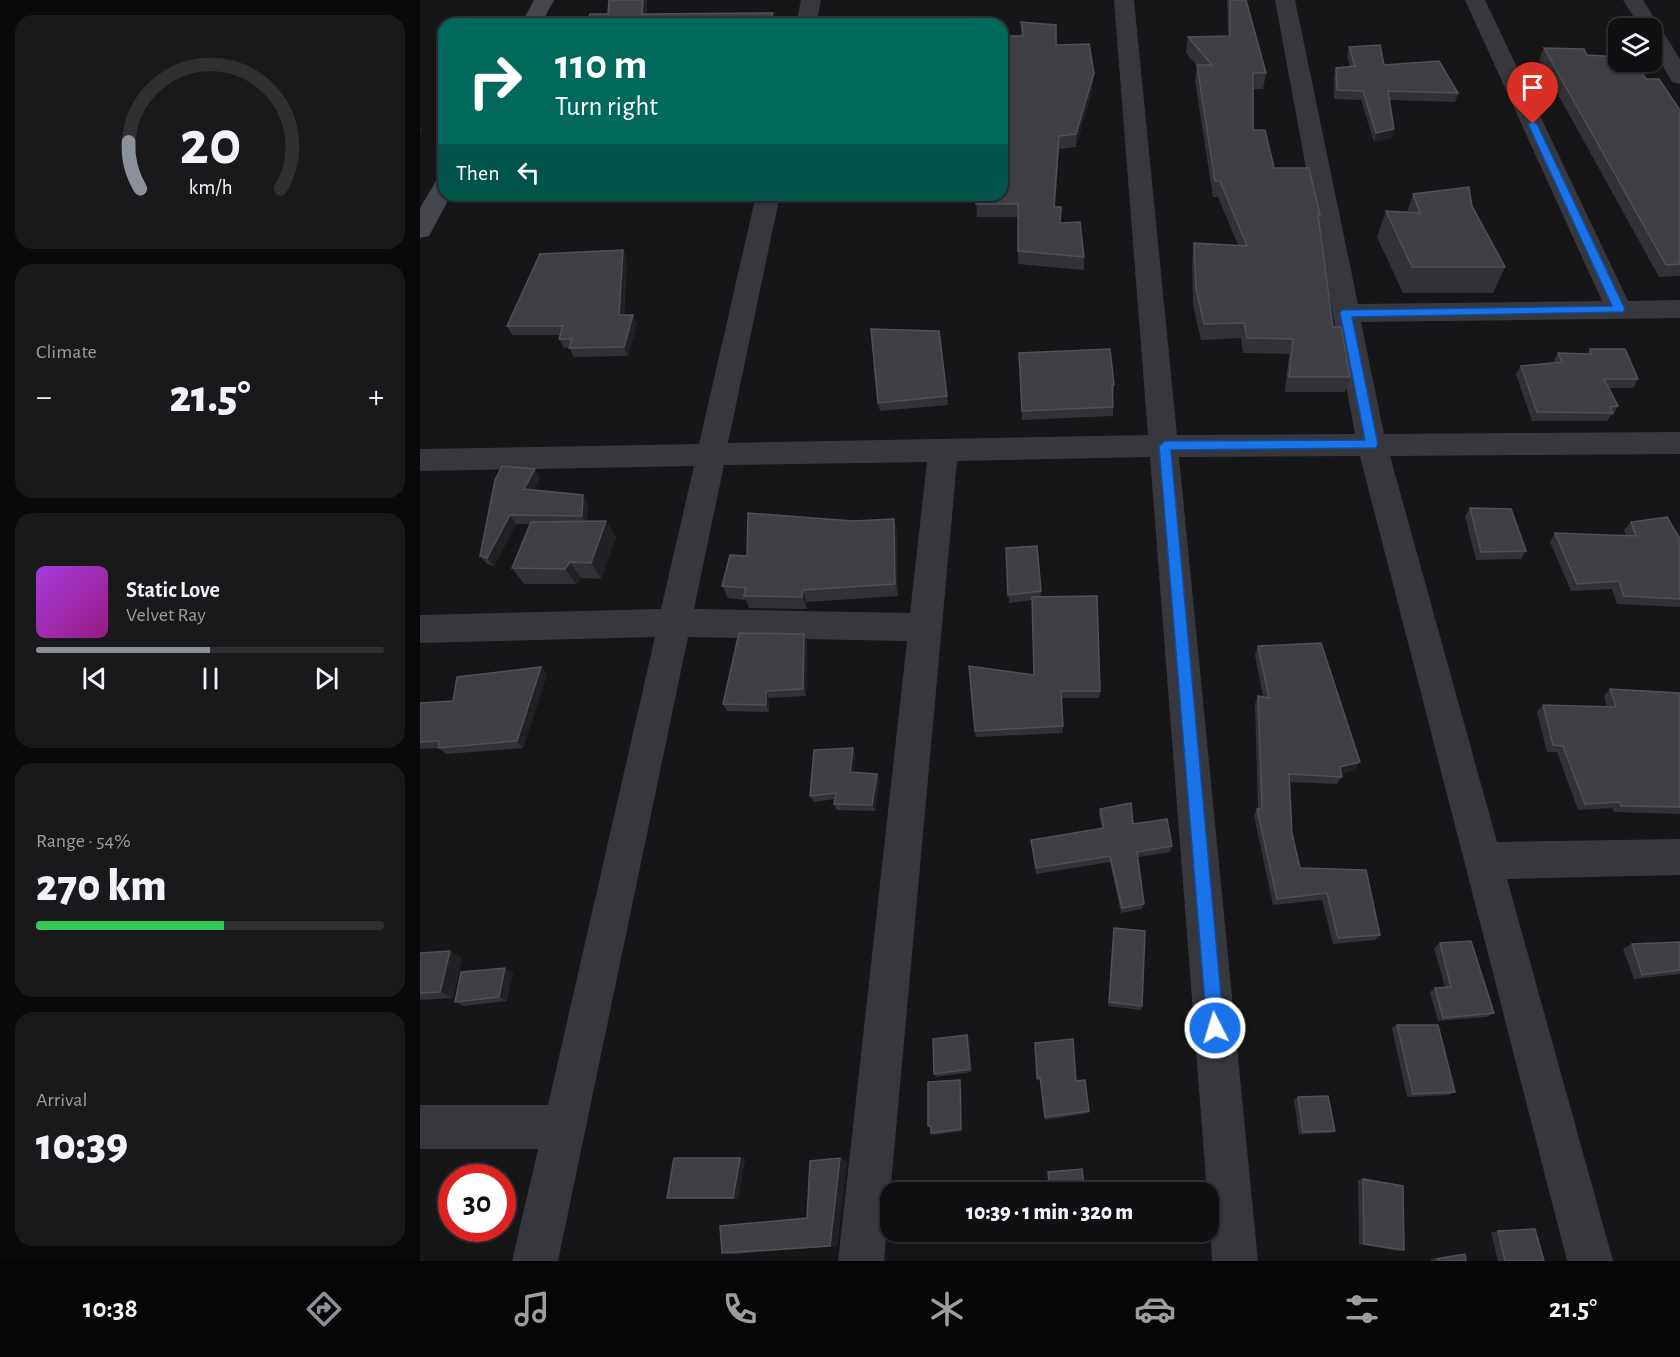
<!DOCTYPE html>
<meta charset="utf-8">
<style>
body{margin:0;font-family:"Alegreya Sans",sans-serif;background:#19191b;color:#f1f3f6;height:100vh;display:flex;flex-direction:column;font-size:22px;white-space:nowrap}
*{box-sizing:border-box;margin:0}
p{font-size:20px;color:#9c9d9f}
.icon{flex:none;width:33px;height:33px;fill:none;stroke:currentColor;stroke-width:2;stroke-linecap:round;stroke-linejoin:round}
.map{position:relative;flex:1;overflow:hidden}
.drawer{display:flex;flex-direction:column;gap:15px;padding:15px;background:#09090a;width:420px}
.drawer>*{flex:none}
.hud{position:absolute;left:18px;top:18px;width:570px;height:183px;border-radius:18px;box-shadow:0 2px 4px #0004,0 0 0 2px #303032;background:#00695c;color:#fff;overflow:hidden}
.controls{position:absolute;left:1188px;top:18px;display:grid;gap:12px}
.controls a{display:grid;place-items:center;width:54px;height:54px;border-radius:12px;background:#101012;box-shadow:0 2px 4px #0004,0 0 0 2px #303032;font-size:30px}
.speed{position:absolute;left:18px;top:1164px;display:flex;gap:12px;font-size:30px;font-weight:700;text-align:center}
.speed>*{display:grid;place-content:center;width:78px;height:78px;border-radius:50%;background:#101012;box-shadow:0 2px 4px #0004,0 0 0 2px #303032;line-height:1}
.speed .limit{border:9px solid #d22;background:#fff;color:#111}
.pin{position:absolute;display:grid;place-items:center;width:51px;height:51px;color:#fff;margin:-62px -26px;border-radius:50% 50% 50% 0;rotate:-45deg;box-shadow:0 0 6px #0007}
.pin .icon{rotate:45deg}
.me{position:absolute;width:66px;margin:-33px;rotate:355deg;stroke-linejoin:round;filter:drop-shadow(0 0 4px #0008)}
.turn{display:flex;align-items:center;gap:21px;height:126px;padding:0 18px;font-size:27px}
.turn .icon{width:78px;height:78px;stroke-width:2.5}
.turn b{display:block;font-size:42px;line-height:51px}
.then{display:flex;align-items:center;height:57px;padding:0 18px;background:#0003;gap:12px;font-size:22px}
.big{font-size:45px;font-weight:800;line-height:1.1}
.drawer .widget{flex:1;display:flex;flex-direction:column;justify-content:center;gap:9px;min-width:0;padding:0 21px;border-radius:18px;background:#19191b}
.drawer .dial{align-items:center;gap:0}
.dial svg{height:156px;overflow:visible;fill:none;stroke:#303032;stroke-width:7;stroke-linecap:round;text-anchor:middle}
.dial text{fill:#f1f3f6;stroke:none}
.song{display:flex;align-items:center;gap:18px}
.cover{width:72px;height:72px;border-radius:9px;background:linear-gradient(135deg,hsl(280 70% 55%),hsl(310 70% 35%))}
.played{height:6px;border-radius:3px;background:linear-gradient(90deg,#8c9099 50%,#303032 50%)}
.keys{display:flex;justify-content:space-around;direction:ltr}
.heat{display:flex;justify-content:space-between;align-items:center;font-size:33px;direction:ltr}
.charge{height:9px;border-radius:4px;background:linear-gradient(90deg,#34c759 54%,#303032 0)}
.trip{position:absolute;left:460px;top:1182px;width:339px;height:60px;border-radius:18px;background:#101012;box-shadow:0 2px 4px #0004,0 0 0 2px #303032;font-weight:800;line-height:60px;text-align:center}
.tabs{display:flex;height:96px;justify-content:space-around;align-items:center;background:#060607;color:#9c9d9f}
.tabs .icon{width:42px;height:42px}
.tabs .current{color:#8c9099}
.tabs b{font-size:27px;color:#f1f3f6}
main{display:flex;flex:1;min-height:0}
.map>svg:first-child{display:block}
</style>
<main>
<section class="drawer">
<div class="widget dial"><svg viewBox="0 0 100 80">
<path d="M14 69A42 42 0 1 1 86 69"/>
<path d="M14 69A42 42 0 0 1 8 45" stroke="#8c9099"/>
<text x="50" y="56" font-size="32" font-weight="700">20</text>
<text x="50" y="72" font-size="11">km/h</text>
</svg></div>
<div class="widget"><p>Climate</p>
<div class="heat"><a>−</a><b class="big">21.5°</b><a>+</a></div>
</div>
<div class="widget">
<div class="song"><i class="cover"></i><div><b>Static Love</b><p>Velvet Ray</p></div></div>
<div class="played"></div>
<div class="keys"><svg class="icon" aria-label="previous" viewBox="0 0 24 24"><path d="M18 5L8 12l10 7zM5 5v14"/></svg><svg class="icon" aria-label="pause" viewBox="0 0 24 24"><path d="M8 5v14M16 5v14"/></svg><svg class="icon" aria-label="next" viewBox="0 0 24 24"><path d="M6 5l10 7-10 7zM19 5v14"/></svg></div>
</div>
<div class="widget"><p>Range · 54%</p><b class="big">270 km</b><div class="charge"></div></div>
<div class="widget"><p>Arrival</p><b class="big">10:39</b></div>
</section>
<div class="map">
<svg width="1260" height="1261" viewBox="0 0 1260 1261">
<rect width="100%" height="100%" fill="#161618"/>
<g fill="none" stroke-linecap="round" stroke-linejoin="round">
<g fill="#37383d" fill-rule="evenodd">
<path d="M381 0H401L396 24H376Z"/>
<path d="M694 0H714L757 435 935 434 855 0H875L938 304 1182 301 1045 0H1065L1208 301 1260 300V318L941 322 964 434 1260 432V454L970 456 1077 842 1260 839V875L1087 879 1193 1261H1147L940 456 759 457 838 1261H792L789 1192H787L730 457 537 461 464 1261H418L487 641 268 637 138 1261H92L118 1149H0V1105H128L235 637 0 643V615L241 609 274 466 0 471V449L279 444 336 195H360L308 443 728 435ZM507 462 490 613 274 609 304 465Z"/>
<path d="M1203 0H1223L1260 59V84L1252 82 1232 47V28H1221Z"/>
</g>
<g fill="#45474d" fill-rule="evenodd">
<path d="M114 0H134L121 24H101Z"/>
<path d="M24 179V195H31L9 236 0 238V208L16 181Z"/>
</g>
</g>
<g fill="#323236">
<path d="M807 0H826L846 73 843 89H833V130L854 168 900 215 898 220 913 327 930 377 925 392H865L869 354 823 353 821 338 781 340 773 305 772 260 774 243 818 245 798 197H793L775 81 777 66 766 53 768 37 808 36Z"/>
<path d="M601 22 636 45 673 86 656 147 639 149 635 207 641 223 664 257V270L598 264V217H557L556 195 601 36Z"/>
<path d="M929 47 964 65 1038 93 1035 102 970 100 974 129 971 138 954 142 941 100 914 99V77L916 68 930 67 927 56Z"/>
<path d="M1124 48 1167 55 1210 69 1226 79 1260 110V276L1239 277 1119 60Z"/>
<path d="M993 194 1052 206 1085 267 1073 293H983L957 237 966 211 987 212Z"/>
<path d="M203 250 207 259 204 315 217 324 208 356 154 357 149 348H144L139 339 140 335H92L87 326Z"/>
<path d="M519 331 528 405 460 411 458 403Z"/>
<path d="M1170 349 1218 379 1213 388H1189L1198 406 1193 415H1191L1187 421H1112L1096 374 1101 366 1134 363 1133 362 1138 353 1167 354Z"/>
<path d="M599 353 694 385V394H693V416L602 420Z"/>
<path d="M120 477 114 490 168 503 167 521H186L196 537 181 579 161 578 156 584H104L92 568 110 524H96L74 566 67 564 60 556 75 480Z"/>
<path d="M1050 508 1106 551 1101 559 1056 560 1045 516Z"/>
<path d="M474 519 477 532 478 596 387 602V609L329 608 326 600 308 598 302 586 327 556 433 521Z"/>
<path d="M1211 522 1260 539V607L1197 604 1192 589 1151 591 1130 542 1135 533 1206 536 1204 530Z"/>
<path d="M617 546 621 597 680 691 679 698H641L643 733 556 737 555 731 614 675 612 600 589 603 586 548Z"/>
<path d="M387 641 386 696 349 698V712L307 711 303 704Z"/>
<path d="M838 646 935 770 921 774 922 777 917 784 870 782 872 834 880 868 960 935 955 940 913 944 902 900 853 905 834 816 837 809 838 808 835 704 838 696 843 697 835 655Z"/>
<path d="M121 667 127 674 103 748 26 754 19 748 0 749V703L33 701Z"/>
<path d="M1190 689 1260 693V814L1194 812 1192 808 1158 810 1137 752H1127L1117 712 1123 705 1187 707 1184 696Z"/>
<path d="M433 748 435 755 433 773 457 774 459 780 455 811 417 810 414 804 415 799 394 802 390 796Z"/>
<path d="M680 809 713 824 752 846 750 852 718 857 724 904 722 909 701 913 690 862 616 874 611 840 682 829 679 815Z"/>
<path d="M694 928 722 1006 721 1010 688 1006Z"/>
<path d="M1260 942V974L1214 979 1203 949 1212 944Z"/>
<path d="M1020 943 1074 1013 1067 1017 1018 1021 1010 992 1015 988 1025 987 1014 948Z"/>
<path d="M0 953 42 958 33 998 0 1000Z"/>
<path d="M93 972 87 1001 44 1006 35 1002Z"/>
<path d="M977 1025 1035 1092 1029 1095 987 1097 972 1028Z"/>
<path d="M547 1035 549 1038 552 1072 516 1077 514 1074Z"/>
<path d="M615 1043 656 1081 669 1111V1113L625 1120 620 1080H617Z"/>
<path d="M541 1083 542 1131 513 1135 511 1133V1128L508 1126Z"/>
<path d="M878 1097 915 1131 910 1133 879 1134 874 1100Z"/>
<path d="M320 1158 325 1159 318 1199H253L247 1198Z"/>
<path d="M420 1158 427 1162 417 1246 313 1254 302 1253 387 1218Z"/>
<path d="M943 1179 984 1250 978 1251 939 1244 938 1180Z"/>
<path d="M1115 1229 1124 1261H1078L1071 1232Z"/>
<path d="M1038 1254H1045L1046 1261H1011V1259Z"/>
</g>
<g fill="#212124">
<path d="M223 0H227V24L222 14Z"/>
<path d="M353 13 355 24H349Z"/>
<path d="M674 73 673 86 656 147V134Z"/>
<path d="M0 125 3 130 0 136Z"/>
<path d="M974 129 971 138 954 142 956 133Z"/>
<path d="M639 136V149L634 220V207Z"/>
<path d="M203 250 207 259 203 324 199 315Z"/>
<path d="M213 315 217 324 208 356 204 347Z"/>
<path d="M115 469 120 477 110 497 104 489Z"/>
<path d="M163 495 168 503 167 524 162 516Z"/>
<path d="M90 515 96 524 74 566 67 558Z"/>
<path d="M474 519 477 532 478 596 475 584Z"/>
<path d="M186 521 196 537 181 579 171 563Z"/>
<path d="M150 562 161 578 156 584 145 569Z"/>
<path d="M383 590 387 602V609L382 597Z"/>
<path d="M384 634 387 641 386 696 383 689Z"/>
<path d="M121 667 127 674 103 748 97 741Z"/>
<path d="M346 691 349 698V712L346 705Z"/>
<path d="M433 748 435 755 433 779 430 772Z"/>
<path d="M940 762 935 770 915 775 920 767Z"/>
<path d="M457 774 459 780 455 811 452 805Z"/>
<path d="M30 951 42 958 33 998 20 992Z"/>
<path d="M85 968 93 972 87 1001 79 997Z"/>
<path d="M547 1035 549 1038 552 1072 550 1069Z"/>
<path d="M540 1080 541 1083 542 1131 541 1129Z"/>
<path d="M320 1158 325 1159 318 1199 313 1198Z"/>
<path d="M420 1158 427 1162 417 1246H410Z"/>
</g>
<g fill="#3f3f44" stroke="#4f5156" stroke-width="1.5">
<path d="M189 0H223L222 14 353 13 349 24H166L170 14H188Z"/>
<path d="M810 0H826L846 73H833V130H845L854 168H889L900 215H898L913 327H921L930 377H869L873 339 827 338 824 323 784 324 776 289 774 243 827 246 800 181H795L777 65H792L768 37 810 36Z"/>
<path d="M601 22 636 25V45L669 44 674 73 656 134 639 136 634 207H641L640 223 660 222 664 257 598 251V204H556V195H582V36H604Z"/>
<path d="M960 45 964 65 1019 61 1038 93 968 91 974 129 956 133 943 91 917 90 916 68 935 66 929 47Z"/>
<path d="M1124 48 1164 49 1167 55 1198 57V62H1207L1210 69H1220L1226 79H1239L1260 110V264L1246 265Z"/>
<path d="M1049 187 1052 206 1085 267H992L966 211 1000 213 993 194Z"/>
<path d="M203 250 199 315H213L204 347 149 348 152 339H139L143 326H87L120 254Z"/>
<path d="M451 329 519 331 527 396 458 403Z"/>
<path d="M690 349 694 385H692L693 407 602 411 599 353Z"/>
<path d="M1170 349H1205L1218 379H1184L1198 406 1190 407 1193 413 1117 412 1101 366 1142 362 1138 353 1171 354Z"/>
<path d="M82 466 115 469 104 489 163 495 162 516 90 515 67 558 60 556 75 480Z"/>
<path d="M1050 508 1091 509 1106 551 1061 552Z"/>
<path d="M328 513 433 521 474 519 475 584 383 590 382 597 324 596 326 588 302 586 310 555 327 556Z"/>
<path d="M1247 517 1260 539V599L1204 596 1199 581 1157 584 1135 533 1216 536 1211 522Z"/>
<path d="M186 521 171 563 150 562 145 569 92 568 111 522Z"/>
<path d="M617 546 621 591 588 595 586 548Z"/>
<path d="M677 596 680 691H641L643 726 555 731 549 666 614 675 612 597Z"/>
<path d="M319 633 384 634 383 689 346 691V705L303 704Z"/>
<path d="M901 643 940 762 920 767 922 777 869 774 872 834 880 868 946 870 960 935 918 938 907 893 857 899 837 809 842 808 838 696 849 698 838 646Z"/>
<path d="M121 667 97 741 18 748 20 741 0 742V703L33 701 37 677Z"/>
<path d="M1190 689 1260 693V807L1201 806 1200 802 1165 804 1143 746 1133 745 1123 705 1196 707Z"/>
<path d="M433 748 430 772 457 774 452 805 414 804 416 793 390 796 394 750Z"/>
<path d="M711 803 713 824 747 819 752 846 717 852 724 904 702 908 690 856 616 868 611 840 684 828 680 809Z"/>
<path d="M694 928 725 931 722 1006 689 1002Z"/>
<path d="M1051 941 1074 1013 1023 1018 1015 988 1031 987 1020 943Z"/>
<path d="M1260 942V970L1222 975 1212 944Z"/>
<path d="M30 951 20 992 0 993V953Z"/>
<path d="M85 968 79 997 35 1002 41 972Z"/>
<path d="M977 1025H1018L1035 1092 993 1094Z"/>
<path d="M547 1035 550 1069 514 1074 513 1039Z"/>
<path d="M653 1039 656 1081 665 1080 669 1111 625 1117 620 1077 617 1078 615 1043Z"/>
<path d="M540 1080 541 1129 511 1133V1126H508V1082Z"/>
<path d="M908 1096 915 1131 883 1132 878 1097Z"/>
<path d="M254 1158H320L313 1198H247Z"/>
<path d="M420 1158 410 1246 302 1253 300 1226 387 1218 390 1161Z"/>
<path d="M662 1169 665 1192H630L628 1172Z"/>
<path d="M943 1179 983 1186 984 1250 944 1244Z"/>
<path d="M1115 1229 1124 1261H1085L1078 1231Z"/>
<path d="M1045 1254 1046 1261H1018L1017 1259Z"/>
</g>
<path fill="#1a73e8" stroke="#114b97" stroke-width="1.5" d="M1113 121 1117 124 1205 309 1203 312 932 317 958 444 956 448 751 450 804 1028 801 1034 795 1037 789 1034 787 1028 739 446 745 441 945 440 920 313 922 310 1192 306 1108 124Z"/>
</svg>
<div class="controls">
<a><svg class="icon" aria-label="layers" viewBox="0 0 24 24"><path d="M12 4l9 5-9 5-9-5zM3 14l9 5 9-5"/></svg></a>
</div>
<div class="speed"><div class="limit">30</div></div>
<div class="pin" style="left:1113px;top:124px;background:#d93025"><svg class="icon" aria-label="arrive" viewBox="0 0 24 24"><path d="M6 21V4h12l-3 4 3 4H6"/></svg></div>
<svg class="me" style="left:795px;top:1028px" viewBox="-20 -20 40 40"><circle r="17" fill="#1a73e8" stroke="#fff" stroke-width="3"/><path d="M0-11L8 9 0 5-8 9z" fill="#fff"/></svg>
<div class="trip">10:39 · 1 min · 320 m</div>
<div class="hud">
<div class="turn"><svg class="icon" aria-label="right" viewBox="0 0 24 24"><path d="M7 20v-9h11M14 6l5 5-5 5"/></svg><div><b>110 m</b>Turn right</div></div>
<div class="then">Then<svg class="icon" aria-label="left" viewBox="0 0 24 24"><path d="M17 20v-9H6M10 6l-5 5 5 5"/></svg></div>
</div>
</div>
</main>
<nav class="tabs">
<b>10:38</b>
<svg class="icon current" aria-label="directions" viewBox="0 0 24 24"><path d="M12 3l9 9-9 9-9-9zM9 14v-3h6M13 9l2 2-2 2"/></svg>
<svg class="icon" aria-label="music" viewBox="0 0 24 24"><path d="M9 18V5l10-2v13"/><circle cx="6" cy="18" r="3"/><circle cx="16" cy="16" r="3"/></svg>
<svg class="icon" aria-label="phone" viewBox="0 0 24 24"><path d="M5 4h4l2 5-3 2q2 4 5 5l2-3 5 2v4C11 20 4 13 5 4z"/></svg>
<svg class="icon" aria-label="climate" viewBox="0 0 24 24"><path d="M12 3v18M4 7l16 10M4 17L20 7"/></svg>
<svg class="icon" aria-label="car" viewBox="0 0 24 24"><path d="M5 17H2v-5l4-1 3-4h7l3 4 3 1v5h-3M9 17h6M6 11h13"/><circle cx="7" cy="17" r="2"/><circle cx="17" cy="17" r="2"/></svg>
<svg class="icon" aria-label="filters" viewBox="0 0 24 24"><path d="M4 7h16M4 17h16"/><circle cx="9" cy="7" r="2"/><circle cx="15" cy="17" r="2"/></svg>
<b>21.5°</b>
</nav>
